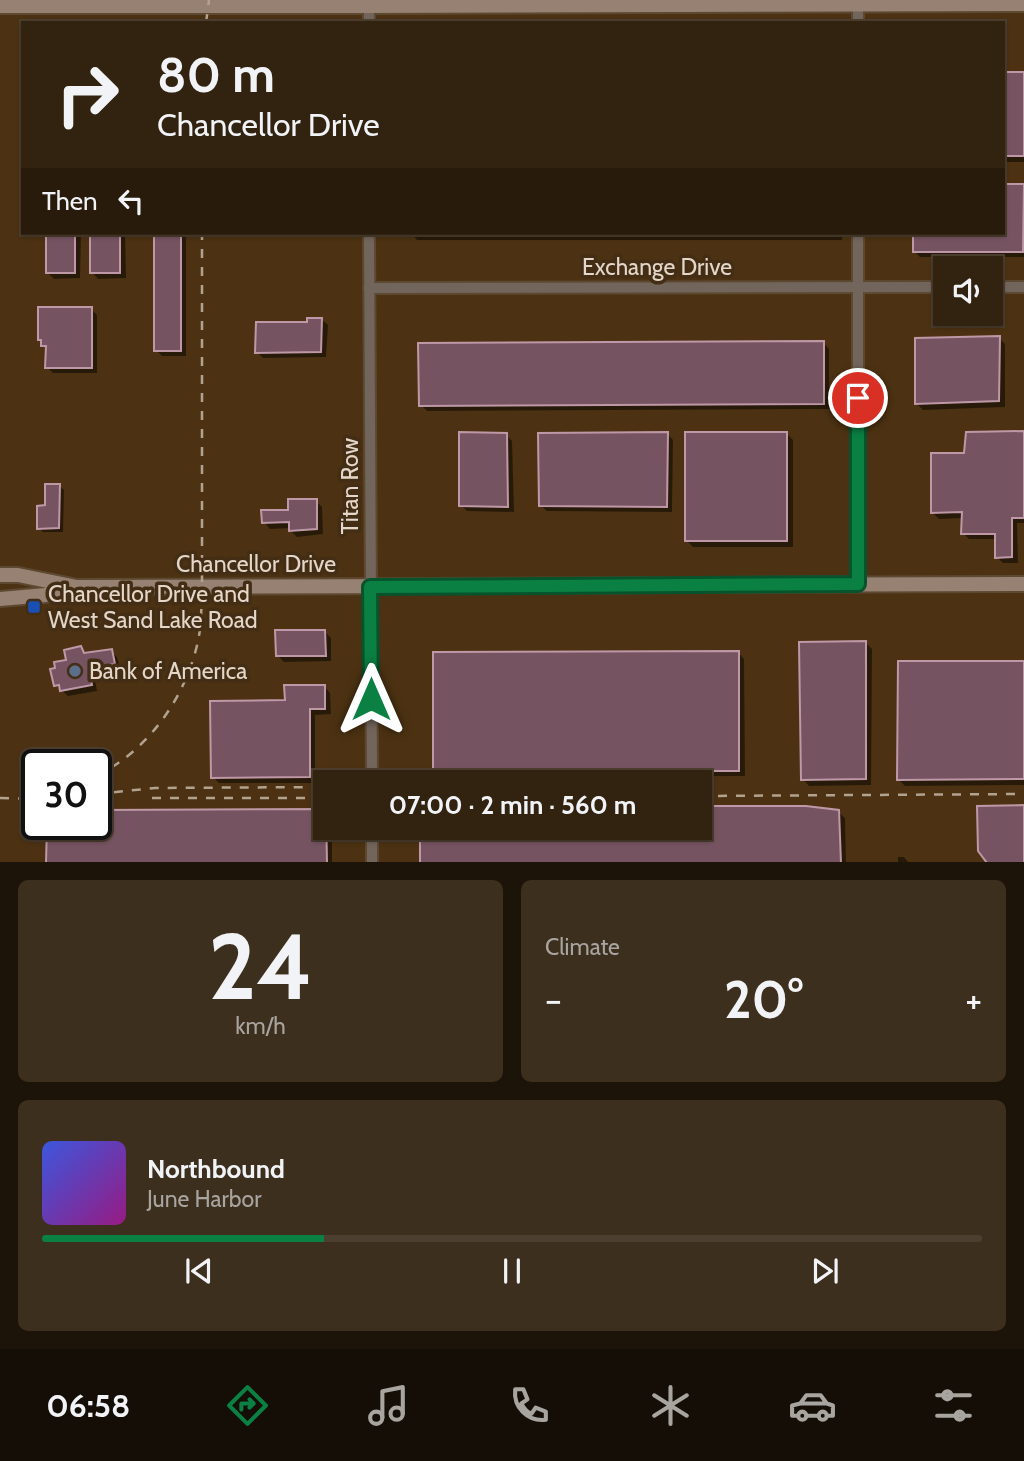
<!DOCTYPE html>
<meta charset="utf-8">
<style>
body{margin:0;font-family:Cabin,sans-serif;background:#3d2f1e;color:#f1f3f6;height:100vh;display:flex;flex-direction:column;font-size:26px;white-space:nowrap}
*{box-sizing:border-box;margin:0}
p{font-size:23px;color:#a8a49f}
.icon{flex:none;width:38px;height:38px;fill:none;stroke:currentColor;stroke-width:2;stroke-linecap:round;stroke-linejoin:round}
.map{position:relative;height:862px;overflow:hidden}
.sheet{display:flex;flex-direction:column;gap:18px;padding:18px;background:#1c1309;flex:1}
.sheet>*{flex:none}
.guide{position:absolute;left:21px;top:21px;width:984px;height:214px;border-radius:0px;box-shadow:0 2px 5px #0004,0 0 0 2px #4d3f30;background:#322210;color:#f1f3f6;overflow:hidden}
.buttons{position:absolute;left:933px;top:256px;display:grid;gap:14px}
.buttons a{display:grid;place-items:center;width:70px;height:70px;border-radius:0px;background:#322210;box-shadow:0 2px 5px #0004,0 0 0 2px #4d3f30;font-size:35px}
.speed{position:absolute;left:21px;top:749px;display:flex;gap:14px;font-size:35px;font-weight:700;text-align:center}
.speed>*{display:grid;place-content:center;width:91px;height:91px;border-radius:50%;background:#322210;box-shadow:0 2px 5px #0004,0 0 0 2px #4d3f30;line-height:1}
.speed .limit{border:4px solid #111;border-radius:10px;background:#fff;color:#111}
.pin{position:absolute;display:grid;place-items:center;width:60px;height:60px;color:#fff;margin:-30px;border:4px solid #fff;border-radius:50%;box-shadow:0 2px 7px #0007}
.me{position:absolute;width:77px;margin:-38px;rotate:0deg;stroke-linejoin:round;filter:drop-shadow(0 0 5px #0008)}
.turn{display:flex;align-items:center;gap:24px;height:147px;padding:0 21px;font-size:32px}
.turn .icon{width:91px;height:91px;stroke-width:2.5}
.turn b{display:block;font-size:49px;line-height:60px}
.then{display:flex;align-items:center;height:66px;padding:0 21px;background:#0003;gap:14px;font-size:26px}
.big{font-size:52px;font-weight:800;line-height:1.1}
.sheet .card{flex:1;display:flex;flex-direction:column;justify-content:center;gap:10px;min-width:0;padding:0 24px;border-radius:10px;background:#3d2f1e}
.sheet .dial{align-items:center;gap:0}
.dial b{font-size:91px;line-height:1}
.song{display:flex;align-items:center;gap:21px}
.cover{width:84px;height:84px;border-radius:10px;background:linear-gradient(135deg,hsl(230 70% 55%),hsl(310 70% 35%))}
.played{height:7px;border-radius:4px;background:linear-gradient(90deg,#0b8043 30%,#4d3f30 30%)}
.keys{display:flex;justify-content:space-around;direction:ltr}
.heat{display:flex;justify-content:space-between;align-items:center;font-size:38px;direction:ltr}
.sheet .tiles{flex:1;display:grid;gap:18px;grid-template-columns:1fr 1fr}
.card:last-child{grid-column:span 2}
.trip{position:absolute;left:313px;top:770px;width:399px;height:70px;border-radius:0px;background:#322210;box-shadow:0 2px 5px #0004,0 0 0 2px #4d3f30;font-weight:800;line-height:70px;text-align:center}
.dock{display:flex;height:112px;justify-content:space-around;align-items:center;background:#140e06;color:#a8a49f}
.dock .icon{width:49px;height:49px}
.dock .selected{color:#0b8043}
.dock b{font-size:32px;color:#f1f3f6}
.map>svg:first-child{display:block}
</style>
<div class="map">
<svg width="1024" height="863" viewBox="0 0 1024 863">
<rect width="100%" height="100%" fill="#432e15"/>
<path fill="#4c3212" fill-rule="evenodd" d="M0 0H1024V862H0ZM23 23H1003V233H23ZM945 268H990V313H945ZM37 765H96V824H37ZM326 782H700V828H326Z"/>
<g fill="#0007">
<rect x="1003" y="74" width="21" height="88"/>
<path d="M1003 186H1024V257H920L914 251V236H911L907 233H1003Z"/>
<path d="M48 233H81L80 278 54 279 48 273Z"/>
<path d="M92 233H125L126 278 98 279 92 272Z"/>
<path d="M156 233H186V356H162L156 350Z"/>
<path d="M411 233H842V240H417Z"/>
<path d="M91 309 97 315V373H53L47 367V349L40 339Z"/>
<path d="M321 319 328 325 326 357 263 358 257 352 308 323Z"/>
<path d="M999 338 1005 344V407L923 410 917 404Z"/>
<path d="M823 342 829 349V409L427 411 421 405Z"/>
<path d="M1024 433V523H1017L1018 563H1003L997 557V539H969L963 533V518L939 519 933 513 966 455Z"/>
<path d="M667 434 673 440 672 512 547 511 540 505Z"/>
<path d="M787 434 793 440V547H693L687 541Z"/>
<path d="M506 435 512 441 514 512 467 511 461 505Z"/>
<path d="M59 486 64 490 63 532H43L39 528Z"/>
<path d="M316 501 322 507 323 534 297 537 291 531V528L270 529 264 522Z"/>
<path d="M325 632 331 638V661L284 662 278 656Z"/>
<path d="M866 643 872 649 871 785 809 786 803 779Z"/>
<path d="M81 648 87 655 111 651 117 657 120 669 94 674 97 691 68 696 56 685 68 661Z"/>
<path d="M738 652 744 659 745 776 441 777 435 771Z"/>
<path d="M1024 662V785L905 786 899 780Z"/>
<path d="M324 686 330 693 331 714 315 715V783H219L213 777 286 702Z"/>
<path d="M700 808 838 812 845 818 846 863H422V828H700Z"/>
<path d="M326 828H332V863H47Z"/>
<path d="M898 857H904L909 863H898Z"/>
</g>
<g fill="#765361" stroke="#be98a6" stroke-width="2">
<rect x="1003" y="72" width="21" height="84"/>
<path d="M1003 184H1024L1023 252H913V233H1003Z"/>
<rect x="46" y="233" width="29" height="40"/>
<rect x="90" y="233" width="30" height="40"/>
<rect x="154" y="233" width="27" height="118"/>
<path d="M38 307H92V368H45L46 346H41V340H38Z"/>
<path d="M307 318H322L321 352 255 353 256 322H307Z"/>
<path d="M1000 336 999 401 915 404V338Z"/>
<path d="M824 341V404L419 406 418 343Z"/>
<path d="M1024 431V518H1012V557L995 558V534H961L962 512 931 513V453H964L966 432Z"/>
<path d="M459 432 507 433 508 507 459 506Z"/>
<path d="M668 432 667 507 539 506 538 433Z"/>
<rect x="685" y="432" width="102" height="109"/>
<path d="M45 484H60L59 528 37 529V506L45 505Z"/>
<path d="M288 499H317V529L289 531V522L262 523 261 510H288Z"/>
<path d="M275 630H325L326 656H276Z"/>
<path d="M866 641V779L801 780 799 642Z"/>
<path d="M81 646 84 653 112 649 115 664 89 668 92 685 60 691 59 685 54 686 50 669 55 668 54 662 66 660 64 650Z"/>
<path d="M739 651V771H433V652Z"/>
<path d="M898 661H1024V779L897 780Z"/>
<path d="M284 685H325V709H310V777L211 778 210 701 285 700Z"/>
<path d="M1024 805V863H987L978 851 977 806Z"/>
<path d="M700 806H806L839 810 841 863H420V828H700Z"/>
<path d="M326 809 327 863H46L47 824H96V810Z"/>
</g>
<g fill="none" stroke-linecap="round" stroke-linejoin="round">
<g stroke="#5d4932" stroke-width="14">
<g id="street">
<path d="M369 0V23"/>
<path d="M858 4V23"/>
<path d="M369 233 372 782"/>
<path d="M858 233V584"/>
<path d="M990 287H1024"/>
<path d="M369 288 945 287"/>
<path d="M372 828V863"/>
</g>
</g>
<g stroke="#5d4932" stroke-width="18">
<g id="secondary">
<path d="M0 6H369L1024 4"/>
<path d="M0 575H18L77 587 1024 584"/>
<path d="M0 599 45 595 74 587"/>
</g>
</g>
<use href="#street" stroke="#72655c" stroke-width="10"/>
<use href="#secondary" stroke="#968172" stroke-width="14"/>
<g stroke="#b2a290" stroke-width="2.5" stroke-dasharray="9 9" stroke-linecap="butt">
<path d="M206 23 209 0"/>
<path d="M96 776C148 751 186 697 198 641 202 623 201 605 202 587V233"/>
<path d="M96 794 155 788 326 787"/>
<path d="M700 796 1024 794"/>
<path d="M0 798 37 799"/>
<path d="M152 798H326"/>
</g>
</g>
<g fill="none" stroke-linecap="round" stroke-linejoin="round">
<g stroke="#07532c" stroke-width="18">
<path id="route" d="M371 699 370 587 858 584V398"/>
</g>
<use href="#route" stroke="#0b8043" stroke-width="12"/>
</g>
<rect fill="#1a4fb4" stroke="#432e15" stroke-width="2.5" x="27" y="600" width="14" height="14" rx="3.5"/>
<circle fill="#5c6f8a" stroke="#432e15" stroke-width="2.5" cx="75" cy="671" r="7"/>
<g text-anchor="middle" stroke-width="7" stroke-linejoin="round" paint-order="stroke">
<g font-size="23" fill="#e4d6c8" stroke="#432e15">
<text x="657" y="275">Exchange Drive</text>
<text transform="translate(350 486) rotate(-90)" y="8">Titan Row</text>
<text x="256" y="572">Chancellor Drive</text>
</g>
<g font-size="23" fill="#e4d6c8" stroke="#432e15" text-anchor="start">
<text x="48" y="602">Chancellor Drive and<tspan x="48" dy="26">West Sand Lake Road</tspan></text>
<text x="89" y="679">Bank of America</text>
</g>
</g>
</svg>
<div class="buttons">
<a><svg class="icon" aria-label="sound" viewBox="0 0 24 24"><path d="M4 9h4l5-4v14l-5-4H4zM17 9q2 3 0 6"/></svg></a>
</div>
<div class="speed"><div class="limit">30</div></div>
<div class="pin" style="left:858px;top:398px;background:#d93025"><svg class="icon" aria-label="arrive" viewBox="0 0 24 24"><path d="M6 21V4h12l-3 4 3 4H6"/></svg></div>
<svg class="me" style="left:371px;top:699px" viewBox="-20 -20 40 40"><path d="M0-17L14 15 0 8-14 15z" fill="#0b8043" stroke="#fff" stroke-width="4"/></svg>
<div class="trip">07:00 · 2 min · 560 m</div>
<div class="guide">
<div class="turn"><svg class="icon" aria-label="right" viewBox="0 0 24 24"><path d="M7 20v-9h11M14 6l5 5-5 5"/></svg><div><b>80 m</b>Chancellor Drive</div></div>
<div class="then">Then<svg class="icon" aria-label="left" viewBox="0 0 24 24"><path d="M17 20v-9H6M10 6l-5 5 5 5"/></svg></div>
</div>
</div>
<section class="sheet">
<div class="tiles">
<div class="card dial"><b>24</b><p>km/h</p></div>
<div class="card"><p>Climate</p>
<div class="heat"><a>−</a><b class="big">20°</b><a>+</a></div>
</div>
<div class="card">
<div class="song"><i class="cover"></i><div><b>Northbound</b><p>June Harbor</p></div></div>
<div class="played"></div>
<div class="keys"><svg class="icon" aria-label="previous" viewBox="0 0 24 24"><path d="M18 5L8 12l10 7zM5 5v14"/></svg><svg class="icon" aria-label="pause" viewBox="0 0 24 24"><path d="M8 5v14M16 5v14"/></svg><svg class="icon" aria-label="next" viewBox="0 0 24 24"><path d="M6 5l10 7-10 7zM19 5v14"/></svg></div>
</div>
</div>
</section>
<nav class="dock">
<b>06:58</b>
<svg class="icon selected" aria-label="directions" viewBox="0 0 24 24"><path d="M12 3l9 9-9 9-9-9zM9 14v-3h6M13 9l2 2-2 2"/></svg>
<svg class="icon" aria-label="music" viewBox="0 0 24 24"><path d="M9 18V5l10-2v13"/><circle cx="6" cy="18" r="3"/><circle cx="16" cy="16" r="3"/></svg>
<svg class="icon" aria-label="phone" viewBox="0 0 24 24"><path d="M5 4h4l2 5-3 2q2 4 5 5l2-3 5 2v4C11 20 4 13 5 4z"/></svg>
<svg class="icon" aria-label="climate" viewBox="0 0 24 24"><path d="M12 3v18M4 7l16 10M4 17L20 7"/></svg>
<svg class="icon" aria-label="car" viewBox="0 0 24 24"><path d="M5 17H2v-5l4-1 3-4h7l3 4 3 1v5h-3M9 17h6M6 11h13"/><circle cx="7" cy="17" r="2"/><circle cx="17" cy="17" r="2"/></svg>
<svg class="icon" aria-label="filters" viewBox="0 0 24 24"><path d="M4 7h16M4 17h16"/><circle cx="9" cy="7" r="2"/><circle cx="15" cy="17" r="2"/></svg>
</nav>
